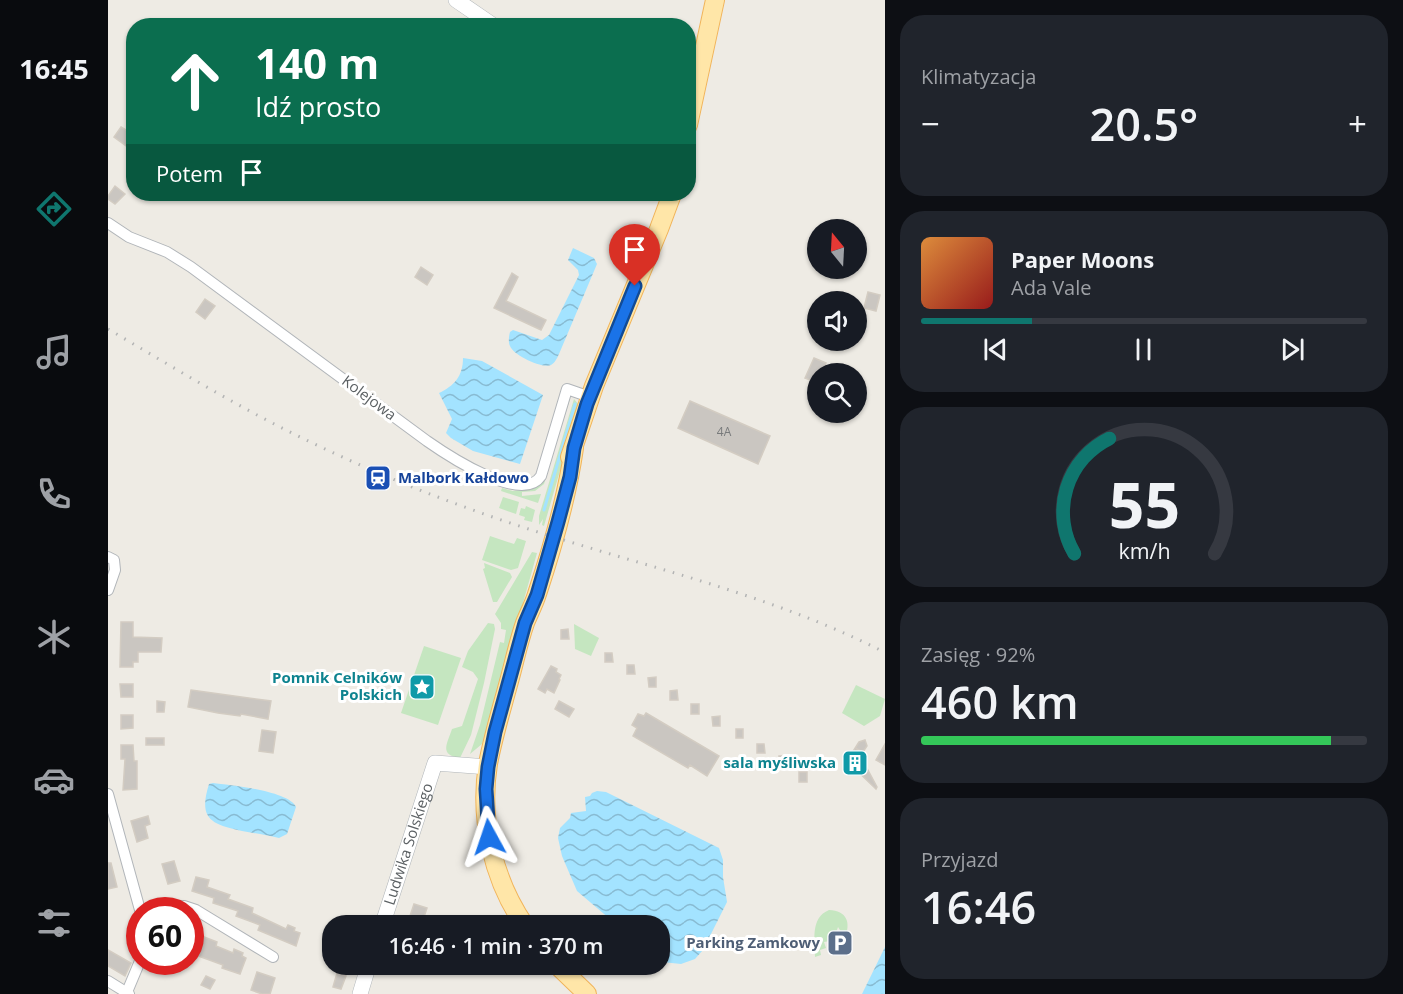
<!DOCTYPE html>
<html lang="pl">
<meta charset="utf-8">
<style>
body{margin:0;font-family:"Open Sans",sans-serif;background:#20242c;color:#f1f3f6;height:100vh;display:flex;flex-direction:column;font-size:22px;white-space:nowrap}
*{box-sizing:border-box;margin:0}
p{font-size:20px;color:#9ea1a6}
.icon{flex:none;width:33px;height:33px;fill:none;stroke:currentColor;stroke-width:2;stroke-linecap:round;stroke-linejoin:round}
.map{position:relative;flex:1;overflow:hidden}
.side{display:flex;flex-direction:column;gap:15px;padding:15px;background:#0d0f14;width:518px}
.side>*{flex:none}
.banner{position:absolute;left:18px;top:18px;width:570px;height:183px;border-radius:24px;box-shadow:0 2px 4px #0004;background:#0b6e4f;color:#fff;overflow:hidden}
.needle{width:39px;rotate:342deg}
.tools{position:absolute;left:699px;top:219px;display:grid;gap:12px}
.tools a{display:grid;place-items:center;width:60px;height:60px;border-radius:50%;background:#171b24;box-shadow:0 2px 4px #0004;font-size:30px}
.speed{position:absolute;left:18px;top:897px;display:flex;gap:12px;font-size:30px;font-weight:700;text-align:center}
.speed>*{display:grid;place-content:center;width:78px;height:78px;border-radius:50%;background:#171b24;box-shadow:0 2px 4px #0004;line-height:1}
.speed .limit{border:9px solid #d22;background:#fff;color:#111}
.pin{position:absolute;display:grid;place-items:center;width:51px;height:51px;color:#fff;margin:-62px -26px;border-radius:50% 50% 50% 0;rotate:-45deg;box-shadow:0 0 6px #0007}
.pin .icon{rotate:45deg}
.me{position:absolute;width:66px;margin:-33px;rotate:355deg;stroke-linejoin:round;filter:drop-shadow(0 0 4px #0008)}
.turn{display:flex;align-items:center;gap:21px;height:126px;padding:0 30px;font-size:27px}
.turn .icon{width:78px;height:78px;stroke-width:2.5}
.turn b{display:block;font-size:42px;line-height:51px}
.then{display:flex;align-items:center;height:57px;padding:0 30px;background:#0003;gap:12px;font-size:22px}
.big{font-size:45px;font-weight:600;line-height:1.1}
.side .card{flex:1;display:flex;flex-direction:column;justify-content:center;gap:9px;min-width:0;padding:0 21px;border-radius:24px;background:#20242c}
.side .dial{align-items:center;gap:0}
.dial svg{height:156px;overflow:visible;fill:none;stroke:#363941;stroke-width:7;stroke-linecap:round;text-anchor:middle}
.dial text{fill:#f1f3f6;stroke:none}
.song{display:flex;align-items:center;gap:18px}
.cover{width:72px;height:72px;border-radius:9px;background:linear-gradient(135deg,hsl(30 70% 55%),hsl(0 70% 35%))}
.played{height:6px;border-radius:3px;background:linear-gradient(90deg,#0f766e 25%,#363941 25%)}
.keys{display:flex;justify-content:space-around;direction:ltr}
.heat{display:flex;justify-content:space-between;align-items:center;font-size:33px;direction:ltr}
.charge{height:9px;border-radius:4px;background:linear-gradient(90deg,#34c759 92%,#363941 0)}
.trip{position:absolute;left:214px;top:915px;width:348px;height:60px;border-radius:24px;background:#171b24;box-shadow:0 2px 4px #0004;font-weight:600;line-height:60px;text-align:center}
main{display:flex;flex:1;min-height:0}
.dock{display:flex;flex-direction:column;width:108px;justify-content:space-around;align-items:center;background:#090b0e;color:#9ea1a6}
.dock .icon{width:42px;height:42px}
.dock .current{color:#0f766e}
.dock b{font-size:27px;color:#f1f3f6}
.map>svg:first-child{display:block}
</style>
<main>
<nav class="dock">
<b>16:45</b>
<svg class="icon current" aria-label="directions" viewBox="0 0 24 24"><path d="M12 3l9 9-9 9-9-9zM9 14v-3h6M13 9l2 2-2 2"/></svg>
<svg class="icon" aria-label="music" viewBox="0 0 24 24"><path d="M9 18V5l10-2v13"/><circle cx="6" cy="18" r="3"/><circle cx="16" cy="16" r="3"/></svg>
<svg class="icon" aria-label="phone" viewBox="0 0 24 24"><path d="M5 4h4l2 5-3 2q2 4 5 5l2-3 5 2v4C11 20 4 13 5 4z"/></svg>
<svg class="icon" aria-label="climate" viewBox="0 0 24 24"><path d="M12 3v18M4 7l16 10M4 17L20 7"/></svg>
<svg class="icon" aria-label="car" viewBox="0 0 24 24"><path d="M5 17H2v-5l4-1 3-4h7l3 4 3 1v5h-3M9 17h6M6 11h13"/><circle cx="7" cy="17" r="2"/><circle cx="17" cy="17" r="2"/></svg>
<svg class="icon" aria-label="filters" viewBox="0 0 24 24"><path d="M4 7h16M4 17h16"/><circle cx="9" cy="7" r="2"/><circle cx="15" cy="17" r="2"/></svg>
</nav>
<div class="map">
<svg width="778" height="994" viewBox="0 0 778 994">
<defs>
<pattern id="water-waves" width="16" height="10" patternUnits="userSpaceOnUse" patternTransform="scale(1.5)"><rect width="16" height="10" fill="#a3e3ff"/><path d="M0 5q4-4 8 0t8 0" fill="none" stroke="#88bbd2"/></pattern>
</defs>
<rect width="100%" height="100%" fill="#eeebe4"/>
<g fill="#c5e6c0">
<path d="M462 399 436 484 427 491 414 492V496L433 494 430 503 393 491 394 488 405 491 412 490 413 488 425 486 459 401Z"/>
<path d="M466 399 471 405 436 526 434 525 435 519 431 525V516Z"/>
<path d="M395 497 411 502 408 514 391 508Z"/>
<path d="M418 506 427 510 424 522 416 520 417 517 411 515 413 508 417 509Z"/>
<path d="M382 536 406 544 409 538 418 541 410 568 403 570 374 560Z"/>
<path d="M424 552 429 553 379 732 374 744 362 754 372 725 392 642 396 643 398 630 393 629V623L387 614Z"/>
<path d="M376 563 402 573 404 577 389 602H385L375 569 377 568Z"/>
<path d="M380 623 386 624 387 629 376 683 363 735 352 758C331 755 339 744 344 729L354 726 370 679 365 672 354 667 360 651Z"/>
<path d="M466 624 491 638 483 656 467 649Z"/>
<path d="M316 646 353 658 330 725 293 713Z"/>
<path d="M748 685 777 699 772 716 756 726 734 713Z"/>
<path d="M721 910C739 911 743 922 737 938L730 927 728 933 721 935 722 941 716 942 718 948 712 950 713 955 707 957C707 940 702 918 721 910Z"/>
</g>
<g fill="url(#water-waves)">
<path d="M465 248 486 258 489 264 451 354C449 358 447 363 443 365 434 369 405 355 402 346 400 342 401 336 402 332L405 330 434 340 441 335 471 275 470 270 460 260Z"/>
<path d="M355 358 374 361 435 395 412 464 365 451 343 438 338 433 344 419 331 393C346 386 355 376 355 358Z"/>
<path d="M105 783C123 785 181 791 188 807L179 834 171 838C158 835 146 833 134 831 103 824 90 819 101 784Z"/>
<path d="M489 791 498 792 611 848 615 860V877L619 902 595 950 587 959 573 964 554 962 552 961V926L509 925 469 891 454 856 450 838 452 828 462 818 463 813 478 811 477 797 482 796 484 793Z"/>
<path d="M777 947V994H754Z"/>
</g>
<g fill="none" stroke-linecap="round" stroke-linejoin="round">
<path stroke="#a3e3ff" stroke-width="3" d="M436 510 467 404"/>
</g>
<g fill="#cac6c1" stroke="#d3ccc2" stroke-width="1.5">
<path d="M13 127 26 135V142L21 148 6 137Z"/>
<path d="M7 186 17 194 7 204 0 199V196Z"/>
<path d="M313 267 325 275 319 285 307 277Z"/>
<path d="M404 273 410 277 398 301 438 320 433 330 386 308Z"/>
<path d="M760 292 772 295 768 311 756 308Z"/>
<path d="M97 299 107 306 97 319 88 312Z"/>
<path d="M706 358 718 363 714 374H710V383L697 378Z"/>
<path d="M582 401 662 436 650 464 570 428Z"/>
<path d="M13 622H25V637L54 638 53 652H30V662H25V667H12Z"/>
<path d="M460 629 461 639H453V630Z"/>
<path d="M497 653H504L505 662H497Z"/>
<path d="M519 665H526L527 674H519Z"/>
<path d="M443 666 449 669 448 672 453 675 451 679 452 680 446 693 439 689 437 693 430 689Z"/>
<path d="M548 677V687H541L540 678Z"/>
<path d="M12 684H25V697H13Z"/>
<path d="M83 690 163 701 160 719 133 714 132 716 110 713 80 707Z"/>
<path d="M569 690 570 700H562V691Z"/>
<path d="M49 701 57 702 56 712H49Z"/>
<path d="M451 701 466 709 461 717 447 709Z"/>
<rect x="583" y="704" width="8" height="10"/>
<path d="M538 713 611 756 599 776 582 765 580 768 525 736 529 728 524 725 530 714 536 716Z"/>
<path d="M13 715H25V728L13 729Z"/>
<path d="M612 716V726H605L604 717Z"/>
<rect x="628" y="729" width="7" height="9"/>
<path d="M154 730 168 732 165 753 151 751Z"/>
<rect x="38" y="738" width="18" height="7"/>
<path d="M757 740 759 746 755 752 749 749 751 757 754 759 769 787 768 789 739 761 751 742Z"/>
<path d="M649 744H656L657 753H649Z"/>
<path d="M777 744V765L768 760Z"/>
<path d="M13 745H25L26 761H29V789L15 790 17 759H13Z"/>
<rect x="671" y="756" width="8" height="9"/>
<rect x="691" y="772" width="8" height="10"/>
<path d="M40 816 42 824 37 826 40 838 29 842 23 821Z"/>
<path d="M66 861 72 881 60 884 54 864Z"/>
<path d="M0 863H3L9 887 0 889Z"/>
<path d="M88 877 101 880 99 887 122 895 120 899 145 908 144 913 178 929 180 925 187 928 186 931 192 933 188 946 150 930 152 925 128 916 130 911 105 903 106 898 84 891Z"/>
<path d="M306 904 319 908 313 926 300 922Z"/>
<path d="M91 935 109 942 108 946 125 953 126 949 135 953 134 956 138 958 132 974 114 968 115 965 85 954Z"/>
<path d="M0 950 23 963 17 976 0 966Z"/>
<path d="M149 972 167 978 162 994H154L143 990Z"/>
<path d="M229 973 238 976 233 989 225 987Z"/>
<path d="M98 976 107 980 102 989 93 985Z"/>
</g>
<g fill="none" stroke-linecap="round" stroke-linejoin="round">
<g stroke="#b1b5b9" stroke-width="12">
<g id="street">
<path d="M0 223 21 237 59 252 83 267 319 441C339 455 414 505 433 476L459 389 482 397"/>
<path d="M0 557 6 560 7 570 0 590"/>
<path d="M0 794 32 910"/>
<path d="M45 910 76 906 88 910 165 957"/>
<path d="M0 981 21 994"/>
<path d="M19 992 32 961"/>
</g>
</g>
<g stroke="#b0b5b9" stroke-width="16">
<g id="secondary">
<path d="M348 0 386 26"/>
<path id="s1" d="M274 926 327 763 380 767"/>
<path d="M252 994 261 964"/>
</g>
</g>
<g stroke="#f1b45a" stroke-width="20">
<g id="primary">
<path d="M580 125 607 0"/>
<path d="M462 457 486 386 551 229 564 194"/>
<path d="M417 926C385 880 371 819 380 764 385 737 393 711 400 685 406 664 410 643 417 623 421 613 426 604 429 594 445 546 459 497 466 448"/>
<path d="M448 964 479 994"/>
</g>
</g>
<use href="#street" stroke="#fff" stroke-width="10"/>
<use href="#secondary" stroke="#fff" stroke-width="15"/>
<use href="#primary" stroke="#ffe6a8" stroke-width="18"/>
<path stroke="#b3b4b4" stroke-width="3" stroke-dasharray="1.5 8" stroke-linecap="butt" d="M0 329C56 362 112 396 170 426 237 460 307 490 379 515 512 562 651 588 778 653"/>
</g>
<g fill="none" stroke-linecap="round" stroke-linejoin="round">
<g stroke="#114b97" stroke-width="15">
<path id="route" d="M381 837 378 789 380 767 387 732 417 623 429 595 450 522 462 477 466 448 479 404 527 286"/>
</g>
<use href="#route" stroke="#1a73e8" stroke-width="10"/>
</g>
<defs>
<g id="station-square" transform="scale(1.35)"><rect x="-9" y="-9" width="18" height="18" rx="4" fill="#1a4fb4" stroke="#fff"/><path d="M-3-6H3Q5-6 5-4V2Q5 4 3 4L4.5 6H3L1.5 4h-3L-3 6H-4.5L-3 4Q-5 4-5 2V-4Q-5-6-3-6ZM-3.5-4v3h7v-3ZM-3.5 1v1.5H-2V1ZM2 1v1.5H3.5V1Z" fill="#fff"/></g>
<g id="sight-square" transform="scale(1.35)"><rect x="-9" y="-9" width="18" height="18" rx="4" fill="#0f9aa8" stroke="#fff"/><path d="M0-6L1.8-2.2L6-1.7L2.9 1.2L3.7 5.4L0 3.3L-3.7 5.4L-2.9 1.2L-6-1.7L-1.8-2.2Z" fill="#fff"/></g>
<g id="building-square" transform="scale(1.35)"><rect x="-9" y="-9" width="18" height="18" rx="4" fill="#0f9aa8" stroke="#fff"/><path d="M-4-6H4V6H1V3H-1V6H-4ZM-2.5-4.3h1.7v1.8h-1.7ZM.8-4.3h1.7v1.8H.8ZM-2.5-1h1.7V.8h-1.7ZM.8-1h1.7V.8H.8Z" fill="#fff"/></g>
<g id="parking-square" transform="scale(1.35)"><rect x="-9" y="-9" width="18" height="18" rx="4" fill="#5c6f8a" stroke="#fff"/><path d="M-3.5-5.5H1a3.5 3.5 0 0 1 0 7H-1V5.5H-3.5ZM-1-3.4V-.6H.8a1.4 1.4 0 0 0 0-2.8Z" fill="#fff"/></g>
</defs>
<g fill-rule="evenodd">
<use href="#station-square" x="270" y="478"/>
<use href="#sight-square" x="314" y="687"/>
<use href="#building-square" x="747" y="763"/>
<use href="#parking-square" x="732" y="943"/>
</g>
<g text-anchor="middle" stroke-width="6" stroke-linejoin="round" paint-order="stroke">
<g font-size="12" fill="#787a7b">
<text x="616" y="436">4A</text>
</g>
<g font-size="15" fill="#5c6164" stroke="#fff">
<text transform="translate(261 398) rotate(37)" y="5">Kolejowa</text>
<text dy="5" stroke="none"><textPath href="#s1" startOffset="86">Ludwika Solskiego</textPath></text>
</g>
<g font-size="15" font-weight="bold" fill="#164399" stroke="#fff" text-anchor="start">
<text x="290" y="483">Malbork Kałdowo</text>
</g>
<g font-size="15" font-weight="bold" fill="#0d838f" stroke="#fff" text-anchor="end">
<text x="294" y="683">Pomnik Celników<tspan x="294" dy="17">Polskich</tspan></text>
<text x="728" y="768">sala myśliwska</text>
</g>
<g font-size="15" font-weight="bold" fill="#4e5e75" stroke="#fff" text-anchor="end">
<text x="712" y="948">Parking Zamkowy</text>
</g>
</g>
</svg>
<div class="tools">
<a><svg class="needle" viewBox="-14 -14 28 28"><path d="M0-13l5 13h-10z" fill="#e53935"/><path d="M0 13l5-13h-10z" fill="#9ea1a6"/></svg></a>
<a><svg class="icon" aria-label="sound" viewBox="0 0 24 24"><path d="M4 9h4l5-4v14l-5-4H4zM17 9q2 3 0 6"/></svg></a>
<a><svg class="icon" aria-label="search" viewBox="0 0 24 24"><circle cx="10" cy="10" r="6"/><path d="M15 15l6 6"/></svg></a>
</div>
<div class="speed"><div class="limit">60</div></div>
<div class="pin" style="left:527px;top:286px;background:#d93025"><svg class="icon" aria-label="arrive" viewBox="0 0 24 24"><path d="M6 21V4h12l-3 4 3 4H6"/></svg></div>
<svg class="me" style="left:381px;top:837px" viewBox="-20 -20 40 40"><path d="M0-17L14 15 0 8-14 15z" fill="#1a73e8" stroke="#fff" stroke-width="4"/></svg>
<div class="trip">16:46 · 1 min · 370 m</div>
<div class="banner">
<div class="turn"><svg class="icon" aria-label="ahead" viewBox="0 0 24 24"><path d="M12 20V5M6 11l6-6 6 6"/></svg><div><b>140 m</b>Idź prosto</div></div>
<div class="then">Potem<svg class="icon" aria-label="arrive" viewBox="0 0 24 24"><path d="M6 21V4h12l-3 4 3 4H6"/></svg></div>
</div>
</div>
<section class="side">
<div class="card"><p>Klimatyzacja</p>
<div class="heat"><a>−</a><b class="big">20.5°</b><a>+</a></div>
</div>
<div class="card">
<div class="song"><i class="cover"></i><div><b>Paper Moons</b><p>Ada Vale</p></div></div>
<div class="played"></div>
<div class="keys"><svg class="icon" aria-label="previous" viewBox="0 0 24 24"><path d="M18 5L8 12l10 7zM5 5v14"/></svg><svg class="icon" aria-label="pause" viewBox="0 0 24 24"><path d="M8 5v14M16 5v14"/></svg><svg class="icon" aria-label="next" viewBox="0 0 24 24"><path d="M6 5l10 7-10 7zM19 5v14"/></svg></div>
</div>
<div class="card dial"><svg viewBox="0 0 100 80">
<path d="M14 69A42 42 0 1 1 86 69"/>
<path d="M14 69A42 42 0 0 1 32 10" stroke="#0f766e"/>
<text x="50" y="56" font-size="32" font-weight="700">55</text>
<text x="50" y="72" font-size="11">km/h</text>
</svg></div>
<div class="card"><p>Zasięg · 92%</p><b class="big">460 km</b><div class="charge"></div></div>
<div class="card"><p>Przyjazd</p><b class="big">16:46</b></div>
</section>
</main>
